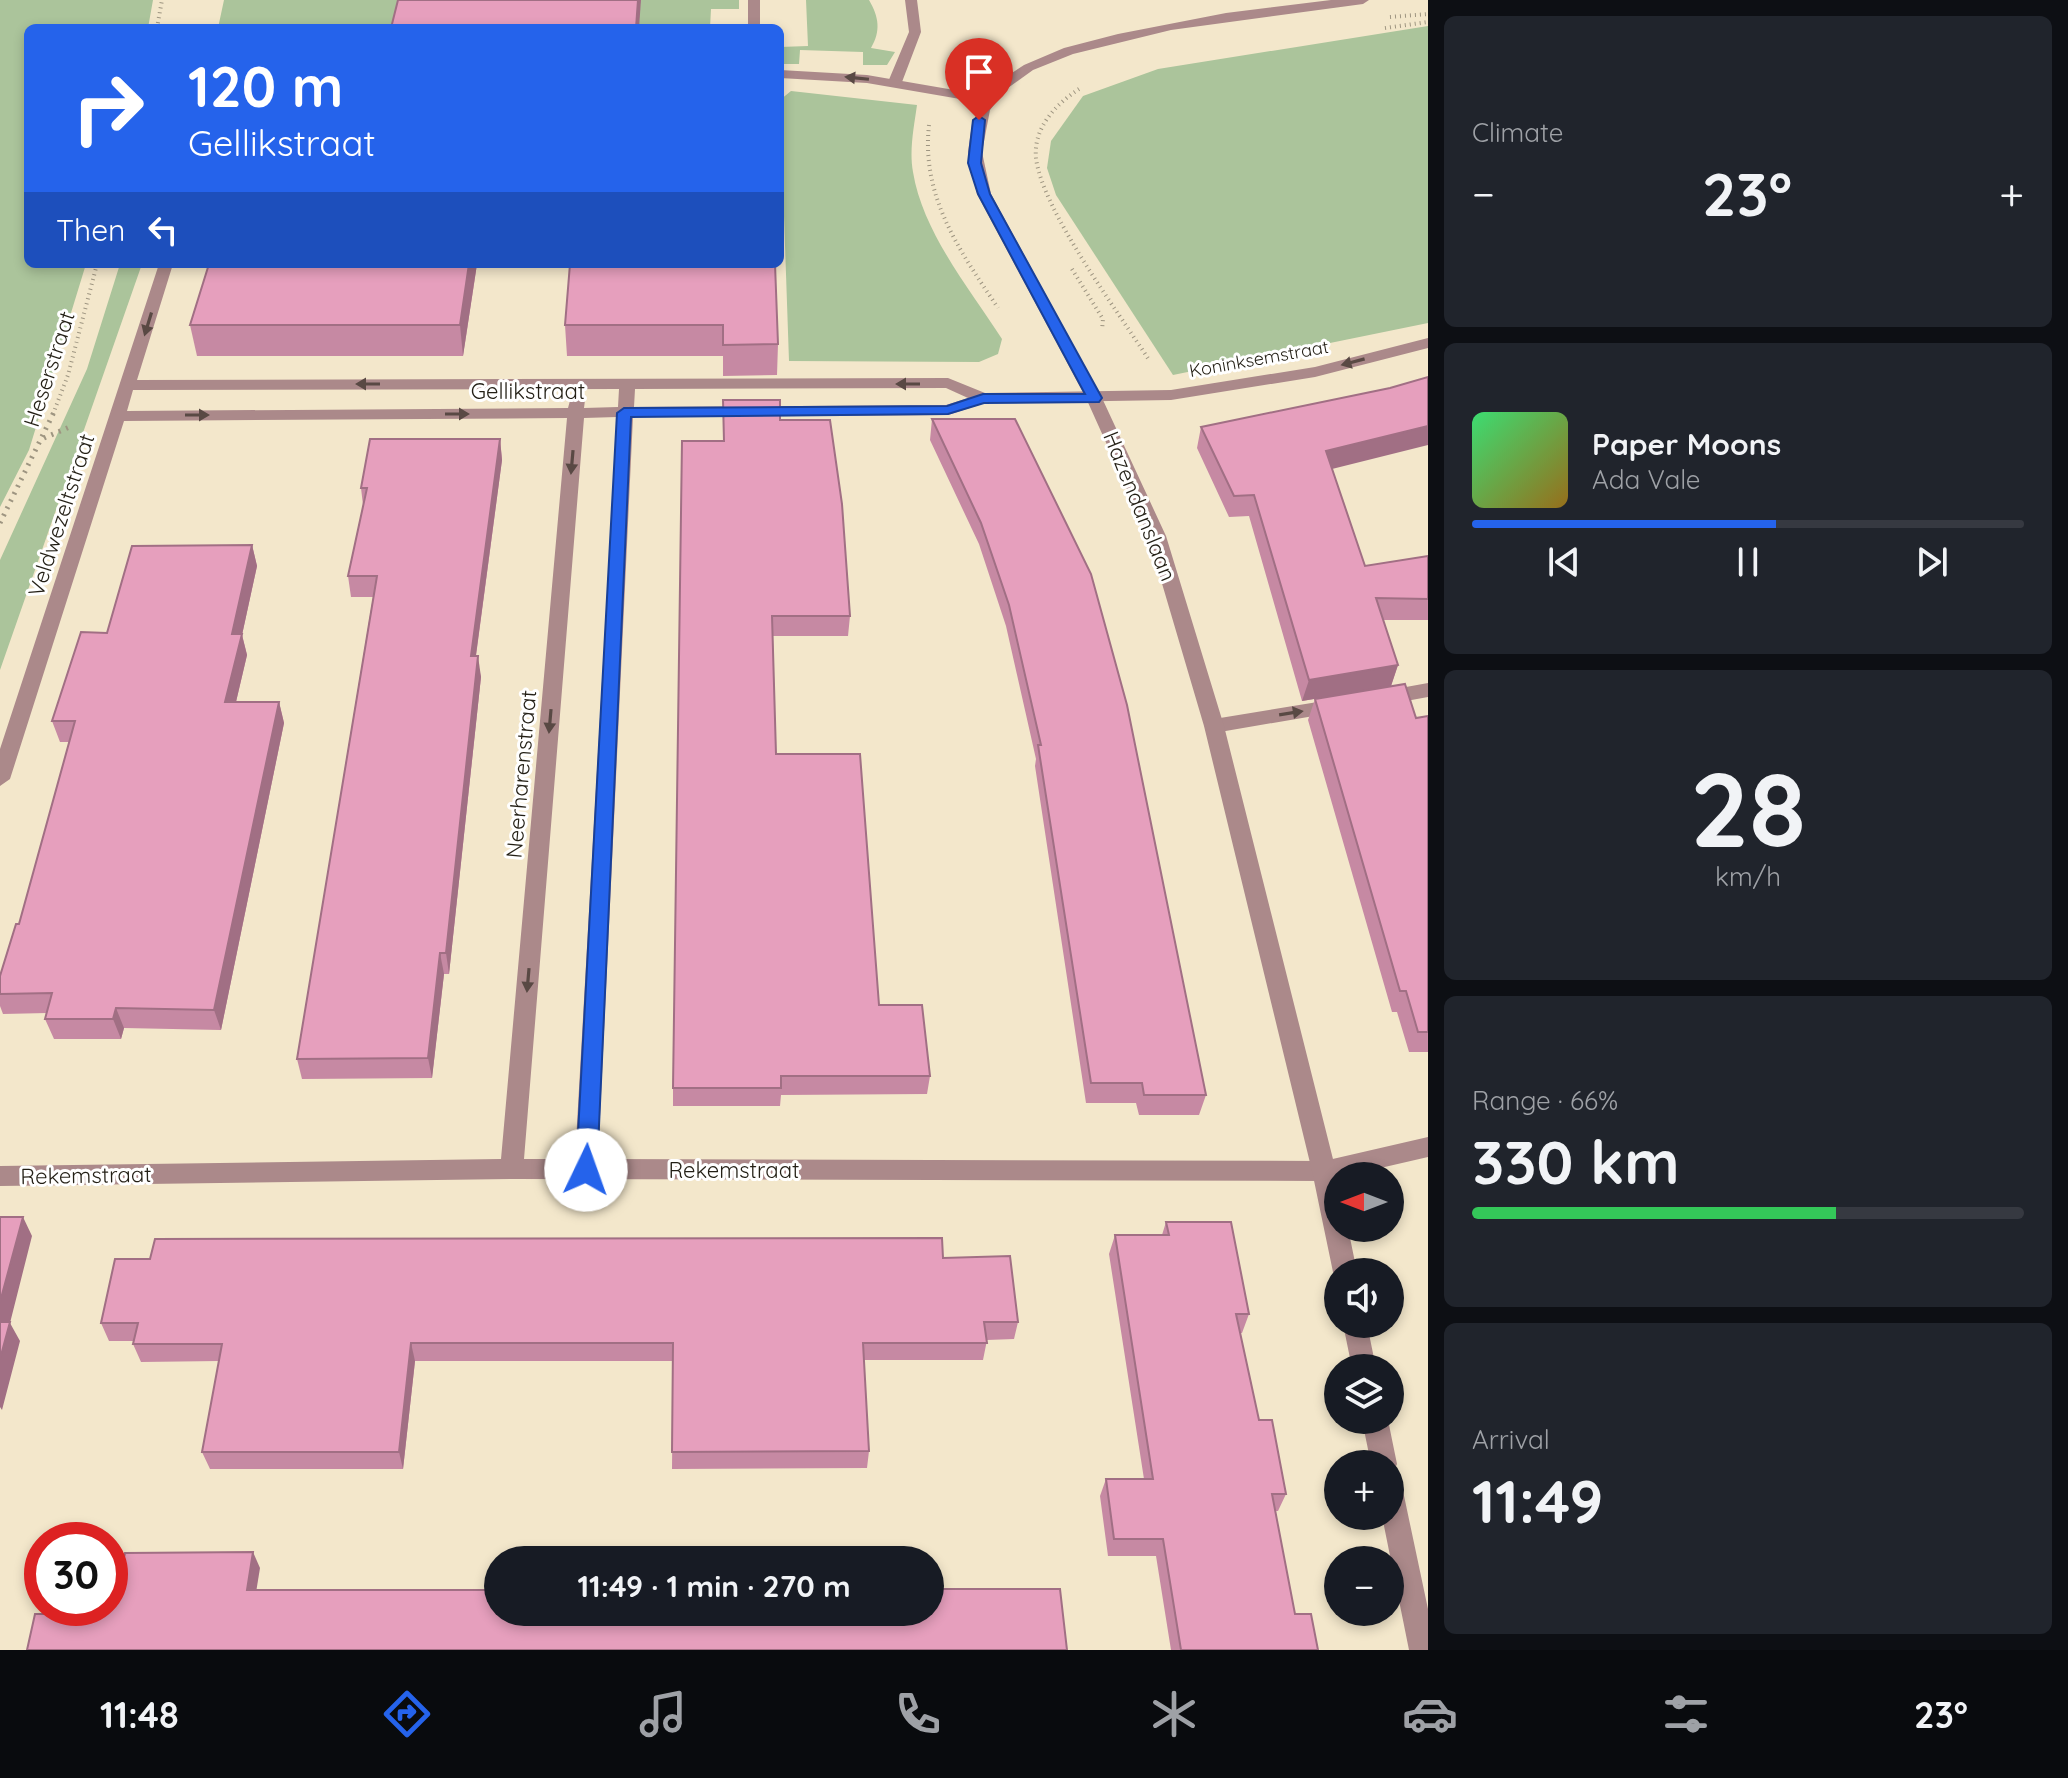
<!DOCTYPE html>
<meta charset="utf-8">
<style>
body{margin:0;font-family:Quicksand,sans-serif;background:#20242c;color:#f1f3f6;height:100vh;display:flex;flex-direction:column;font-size:30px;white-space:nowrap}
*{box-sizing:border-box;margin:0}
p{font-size:26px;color:#9ea1a6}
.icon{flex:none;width:44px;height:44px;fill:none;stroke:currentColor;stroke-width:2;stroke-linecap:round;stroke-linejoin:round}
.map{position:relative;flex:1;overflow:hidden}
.side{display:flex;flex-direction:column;gap:16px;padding:16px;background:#0d0f14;width:640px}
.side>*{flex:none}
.guide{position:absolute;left:24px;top:24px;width:760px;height:244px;border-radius:12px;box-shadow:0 4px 12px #0003;background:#2563eb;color:#fff;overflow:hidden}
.needle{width:52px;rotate:270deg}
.controls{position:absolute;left:1324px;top:1162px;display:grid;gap:16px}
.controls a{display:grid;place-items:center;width:80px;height:80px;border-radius:50%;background:#171b24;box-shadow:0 4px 12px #0003;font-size:40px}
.speed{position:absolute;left:24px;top:1522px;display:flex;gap:16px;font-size:40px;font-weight:700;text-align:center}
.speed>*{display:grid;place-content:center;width:104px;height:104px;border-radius:50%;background:#171b24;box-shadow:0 4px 12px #0003;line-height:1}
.speed .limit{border:12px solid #d22;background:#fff;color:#111}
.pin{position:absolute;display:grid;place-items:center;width:68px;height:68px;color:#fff;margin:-82px -34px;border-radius:50% 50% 50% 0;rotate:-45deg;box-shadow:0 0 8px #0007}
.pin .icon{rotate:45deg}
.me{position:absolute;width:88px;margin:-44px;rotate:3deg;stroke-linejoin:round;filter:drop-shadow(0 0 6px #0008)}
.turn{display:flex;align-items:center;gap:28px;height:168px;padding:0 32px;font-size:36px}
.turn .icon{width:104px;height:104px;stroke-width:2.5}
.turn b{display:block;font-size:56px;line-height:68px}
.then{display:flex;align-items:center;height:76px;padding:0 32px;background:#0003;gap:16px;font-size:30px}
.big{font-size:60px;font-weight:800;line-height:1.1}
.side .card{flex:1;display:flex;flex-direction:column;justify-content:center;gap:12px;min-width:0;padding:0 28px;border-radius:12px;background:#20242c}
.side .dial{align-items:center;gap:0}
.dial b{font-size:104px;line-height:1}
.song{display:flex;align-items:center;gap:24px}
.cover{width:96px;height:96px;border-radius:12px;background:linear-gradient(135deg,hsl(140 70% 55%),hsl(40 70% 35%))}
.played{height:8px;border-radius:4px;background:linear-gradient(90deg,#2563eb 55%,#363941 55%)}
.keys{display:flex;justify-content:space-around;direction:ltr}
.heat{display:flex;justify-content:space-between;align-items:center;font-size:44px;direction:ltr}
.charge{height:12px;border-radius:6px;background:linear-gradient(90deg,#34c759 66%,#363941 0)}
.trip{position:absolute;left:484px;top:1546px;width:460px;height:80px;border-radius:40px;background:#171b24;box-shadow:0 4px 12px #0003;font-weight:800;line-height:80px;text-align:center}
.tab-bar{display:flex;height:128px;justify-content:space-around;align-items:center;background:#090b0e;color:#9ea1a6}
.tab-bar .icon{width:56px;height:56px}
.tab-bar .current{color:#2563eb}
.tab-bar b{font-size:36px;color:#f1f3f6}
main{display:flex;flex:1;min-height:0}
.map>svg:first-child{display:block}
</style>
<main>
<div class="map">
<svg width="1428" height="1650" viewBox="0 0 1428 1650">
<rect width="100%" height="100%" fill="#f3e7cb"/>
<g fill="#abc49b">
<path d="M0 0H153L148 28H28V264H86L29 450 0 507Z"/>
<path d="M224 0H739V9H711L710 28H218Z"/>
<path d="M806 0H869C879 17 881 31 871 48L895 52 887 65H863V52L800 50 799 64H780V47L808 46Z"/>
<path d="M1428 26V323L1173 375 1056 195 1047 168 1051 141 1083 96 1158 69Z"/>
<path d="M791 91 917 105C914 127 909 150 913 172 923 233 970 289 1002 339L998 354 979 362 789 361 780 100Z"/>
<path d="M120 264H142L0 670V560L87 369Z"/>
</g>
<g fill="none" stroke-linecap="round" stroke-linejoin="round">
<g stroke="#9e9581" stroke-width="4" stroke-dasharray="1 4" stroke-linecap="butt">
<path d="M1390 17 1428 14"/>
<path d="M157 28 162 0"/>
<path d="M1385 28 1428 22"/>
<path d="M1079 89C1056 104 1033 128 1036 158 1042 210 1119 313 1149 360"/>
<path d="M929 125C921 197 960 251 998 308"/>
<path d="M1072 269 1103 319 1102 330"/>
<path d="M53 414 68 375 97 264"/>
</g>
<g stroke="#9e9581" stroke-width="5" stroke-dasharray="2 6" stroke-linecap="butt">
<path d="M44 438 72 426"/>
<path d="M0 523 54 412"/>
</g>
<g fill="#ab898a" fill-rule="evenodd">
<rect x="748" y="0" width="12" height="28"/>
<path d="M905 0H917L921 32 902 82 895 86 888 82 909 32Z"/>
</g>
<g fill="#ab898a" fill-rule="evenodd">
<path d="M780 70 867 75 989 96 996 100 989 104 867 83 780 78Z"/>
<path d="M159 264H173L137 380 948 378 985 393 1171 390 1315 367 1428 338V348L1315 377 1171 400 985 403 948 415 633 417 598 1159 1324 1161 1428 1137V1157L1324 1181 512 1179 0 1186V1166L501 1159 567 418 124 421 10 779 0 786V749ZM946 388 968 398 946 405 634 407 635 389ZM619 389 618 407 584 408 585 400 577 395 571 397 568 408 127 411 133 390ZM617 417 575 1159H524L584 418Z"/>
<path d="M1428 683V697L1384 705 1375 698 1384 691Z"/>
<path d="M1336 699 1343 701 1345 706 1343 711 1214 733 1204 726 1214 719Z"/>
</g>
<g fill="#ab898a" fill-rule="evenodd">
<path d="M1331 0H1369L1363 4 1171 30 1073 54 1033 70 1005 90 990 110 982 152 991 194 1102 398 1166 536 1224 726 1336 1171 1338 1228H1348L1357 1272H1338V1280L1333 1272 1312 1171 1204 726 1148 536 1086 398 977 194 968 152 972 124 984 98 995 84 1024 65 1064 48 1118 34 1226 13Z"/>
<path d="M1343 1324H1367L1376 1368H1352Z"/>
<path d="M1362 1420H1388L1397 1464 1393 1473 1390 1474V1464H1371Z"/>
<path d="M1390 1478 1399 1482 1403 1491 1428 1609V1650H1409L1382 1516H1390Z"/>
</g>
</g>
<g fill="#c689a3">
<path d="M398 0 639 28H391Z"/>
<path d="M209 264H477L463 356H197L190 325Z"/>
<path d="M570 264 778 344 777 375 723 376V356H567L565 325Z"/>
<path d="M932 419H1015L1206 1095 1199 1115H1139L1136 1103H1086L1035 766 1036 759 1006 626 979 544 930 440Z"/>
<path d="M780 420 850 616 848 636H773L776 754 879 1005 930 1076 927 1094 781 1095 780 1106H673V1088L723 441Z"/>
<path d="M1201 427 1332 469 1365 566 1428 556V620H1383L1398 665 1391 686 1302 701 1249 516 1229 517 1197 448Z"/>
<path d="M500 439 502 460 476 656 481 677 449 974H444L432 1078 302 1079 297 1059 373 597H351L348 576 363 505 361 488Z"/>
<path d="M252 545 257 566 242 635 247 655 236 702H279L284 723 221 1030 124 1028 121 1039H54L45 1019 47 1013 3 1014 0 1006V976L19 924 69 742H60L52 721 107 633Z"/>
<path d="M1315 699 1416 718 1428 716V1052H1409L1397 1012H1392L1308 720Z"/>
<path d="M1166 1222 1249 1314 1242 1333H1240L1259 1420 1286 1494 1278 1511H1275L1295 1614 1318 1650H1171L1156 1556H1108L1100 1496 1106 1479H1144L1109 1254 1115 1235H1162Z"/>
<path d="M943 1258 1018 1322 1014 1339 987 1340 983 1360H864L869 1451 867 1468 672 1469 673 1361H415L403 1469H210L202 1452 219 1361 141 1362 133 1344 134 1341H109L101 1323Z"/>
</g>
<g fill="#a16f84">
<path d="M638 0H641L639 28H636Z"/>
<path d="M469 264H477L463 356 460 325Z"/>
<path d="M1428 426V445L1320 472 1326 451Z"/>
<path d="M500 439 502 460 473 677 471 656Z"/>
<path d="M252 545 257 566 242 635 247 655 231 723 225 702 232 634Z"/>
<path d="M478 656 481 677 449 974 446 953Z"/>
<path d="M1398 665 1391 686 1302 701 1309 680Z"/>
<path d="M279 702 284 723 221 1030 214 1010Z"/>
<path d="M440 953 444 974 432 1078 428 1058Z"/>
<path d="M116 1008 124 1028 121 1039 113 1019Z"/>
<path d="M23 1217 32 1236 10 1323 20 1341 2 1410 0 1407V1302Z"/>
<path d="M411 1343 415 1361 403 1469 399 1452Z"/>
<path d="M253 1552 260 1568 254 1605 247 1590Z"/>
</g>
<g fill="#e69fbd" stroke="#a16f84" stroke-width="2">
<path d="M398 0H638L636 28 472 26 471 28H391Z"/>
<path d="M209 264H469L460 325H190Z"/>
<path d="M570 264H775L778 344 723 345V325H565Z"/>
<path d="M1428 377V426L1326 451 1365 566 1428 556V599L1376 598 1398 665 1309 680 1254 495 1234 496 1201 427 1390 388Z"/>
<path d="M723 400H780V420H830L842 504 850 616H772L776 754H860L879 1005H922L930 1076H781V1088H673L682 441H724Z"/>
<path d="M932 419H1015L1091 574 1127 705 1206 1095H1144L1142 1083H1091L1038 745H1041L1009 605 981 523Z"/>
<path d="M370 439H500L471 656H478L446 953H440L428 1058 297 1059 377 576H348L367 488H361Z"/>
<path d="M252 545 232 634H242L225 702H279L214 1010 116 1008 113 1019H45L52 993 0 994V976L16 924H19L75 721H52L81 632 107 633 132 546Z"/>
<path d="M1405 684 1416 718 1428 716V1032H1418L1406 991H1400L1315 699Z"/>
<path d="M0 1217H23L0 1302Z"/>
<path d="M1166 1222H1231L1249 1314H1236L1259 1420H1272L1286 1494H1272L1295 1614H1311L1318 1650H1181L1163 1539H1114L1106 1479H1153L1115 1235H1169Z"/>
<path d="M942 1238 943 1258 1010 1256 1018 1322H984L987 1343H863L869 1451 672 1452 673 1343H411L399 1452H202L222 1344H133L138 1323H101L115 1259H150L155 1239Z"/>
<path d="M0 1322H10L0 1359Z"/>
<path d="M253 1552 247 1590H498V1612H930V1589H1060L1067 1650H27L35 1614H75L77 1608H110V1590H117L125 1553Z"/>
<path d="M528 1552H589V1560H527Z"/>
</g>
<defs><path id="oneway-solid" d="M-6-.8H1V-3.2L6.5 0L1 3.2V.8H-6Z" transform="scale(2)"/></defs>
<g fill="#594944">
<use href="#oneway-solid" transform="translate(857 78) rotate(-174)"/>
<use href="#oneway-solid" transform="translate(148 324) rotate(107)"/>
<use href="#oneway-solid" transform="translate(1353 362) rotate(165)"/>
<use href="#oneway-solid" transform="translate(368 384) rotate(180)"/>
<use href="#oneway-solid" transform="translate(908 384) rotate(180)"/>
<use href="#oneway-solid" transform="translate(457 414)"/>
<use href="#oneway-solid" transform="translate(197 415)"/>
<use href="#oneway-solid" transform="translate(572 462) rotate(95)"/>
<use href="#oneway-solid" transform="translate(1291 713) rotate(-9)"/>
<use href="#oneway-solid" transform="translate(550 721) rotate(95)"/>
<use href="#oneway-solid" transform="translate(528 980) rotate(95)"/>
</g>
<path fill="#2563eb" stroke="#184099" stroke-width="2" d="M979 116 985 120 981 163 990 194 1102 398 1099 402 984 403 948 414 631 417 597 1170 594 1176H579L576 1170 617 413 624 408 947 406 983 394H1085L978 194 968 163 973 120Z"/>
<g text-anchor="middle" stroke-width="6" stroke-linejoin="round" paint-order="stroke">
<g font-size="18" fill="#231f15" stroke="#fff">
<text transform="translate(1259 359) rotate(-10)" y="6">Koninksemstraat</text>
</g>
<g font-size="22" fill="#231f15" stroke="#fff">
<text transform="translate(49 369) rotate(-72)" y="8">Heserstraat</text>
<text x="528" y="399">Gellikstraat</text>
<text transform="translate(1140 506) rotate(68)" y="8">Hazendanslaan</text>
<text transform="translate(61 515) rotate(-72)" y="8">Veldwezeltstraat</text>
<text transform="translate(521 774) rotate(-85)" y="8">Neerharenstraat</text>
<text x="734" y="1178">Rekemstraat</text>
<text transform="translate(86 1175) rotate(-1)" y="8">Rekemstraat</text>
</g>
</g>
</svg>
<div class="controls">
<a><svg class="needle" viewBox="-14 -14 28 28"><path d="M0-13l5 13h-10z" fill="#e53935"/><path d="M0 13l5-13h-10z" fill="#9ea1a6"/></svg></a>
<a><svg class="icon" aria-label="sound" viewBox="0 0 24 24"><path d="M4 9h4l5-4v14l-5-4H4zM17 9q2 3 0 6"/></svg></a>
<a><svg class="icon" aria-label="layers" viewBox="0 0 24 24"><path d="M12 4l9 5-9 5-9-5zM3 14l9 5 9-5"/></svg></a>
<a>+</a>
<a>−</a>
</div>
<div class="speed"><div class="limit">30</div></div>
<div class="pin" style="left:979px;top:120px;background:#d93025"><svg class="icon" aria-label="arrive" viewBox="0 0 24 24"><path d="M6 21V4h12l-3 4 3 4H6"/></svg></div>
<svg class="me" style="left:586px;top:1170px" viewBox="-20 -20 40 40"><circle r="19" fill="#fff"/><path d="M0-13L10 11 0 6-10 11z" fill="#2563eb"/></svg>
<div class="trip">11:49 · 1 min · 270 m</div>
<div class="guide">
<div class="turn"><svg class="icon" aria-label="right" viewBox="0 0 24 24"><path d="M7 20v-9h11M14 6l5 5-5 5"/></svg><div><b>120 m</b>Gellikstraat</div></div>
<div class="then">Then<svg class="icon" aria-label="left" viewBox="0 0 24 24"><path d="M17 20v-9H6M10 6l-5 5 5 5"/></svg></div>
</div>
</div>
<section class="side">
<div class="card"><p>Climate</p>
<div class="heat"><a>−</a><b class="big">23°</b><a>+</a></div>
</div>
<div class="card">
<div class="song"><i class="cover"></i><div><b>Paper Moons</b><p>Ada Vale</p></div></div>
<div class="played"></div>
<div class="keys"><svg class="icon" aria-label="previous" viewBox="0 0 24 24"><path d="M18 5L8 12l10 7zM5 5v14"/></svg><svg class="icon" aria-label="pause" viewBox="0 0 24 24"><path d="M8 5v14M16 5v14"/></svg><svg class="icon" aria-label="next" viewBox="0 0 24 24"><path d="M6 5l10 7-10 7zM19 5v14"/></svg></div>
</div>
<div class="card dial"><b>28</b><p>km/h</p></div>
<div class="card"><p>Range · 66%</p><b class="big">330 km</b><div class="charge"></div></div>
<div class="card"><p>Arrival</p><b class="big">11:49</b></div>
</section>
</main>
<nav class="tab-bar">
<b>11:48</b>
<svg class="icon current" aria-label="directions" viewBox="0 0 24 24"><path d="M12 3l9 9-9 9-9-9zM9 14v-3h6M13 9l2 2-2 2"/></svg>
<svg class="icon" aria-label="music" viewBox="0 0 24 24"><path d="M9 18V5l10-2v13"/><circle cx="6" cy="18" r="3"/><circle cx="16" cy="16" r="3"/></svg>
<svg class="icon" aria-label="phone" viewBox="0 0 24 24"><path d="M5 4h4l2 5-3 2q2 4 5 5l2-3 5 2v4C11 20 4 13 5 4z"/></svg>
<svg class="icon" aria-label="climate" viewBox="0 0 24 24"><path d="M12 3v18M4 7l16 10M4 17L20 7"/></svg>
<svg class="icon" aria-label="car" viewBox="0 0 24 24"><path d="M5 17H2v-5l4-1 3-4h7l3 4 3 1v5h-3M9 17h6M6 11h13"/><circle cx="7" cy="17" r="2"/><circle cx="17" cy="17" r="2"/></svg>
<svg class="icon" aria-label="filters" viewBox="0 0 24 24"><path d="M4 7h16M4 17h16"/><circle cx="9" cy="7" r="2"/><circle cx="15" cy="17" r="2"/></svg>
<b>23°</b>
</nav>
